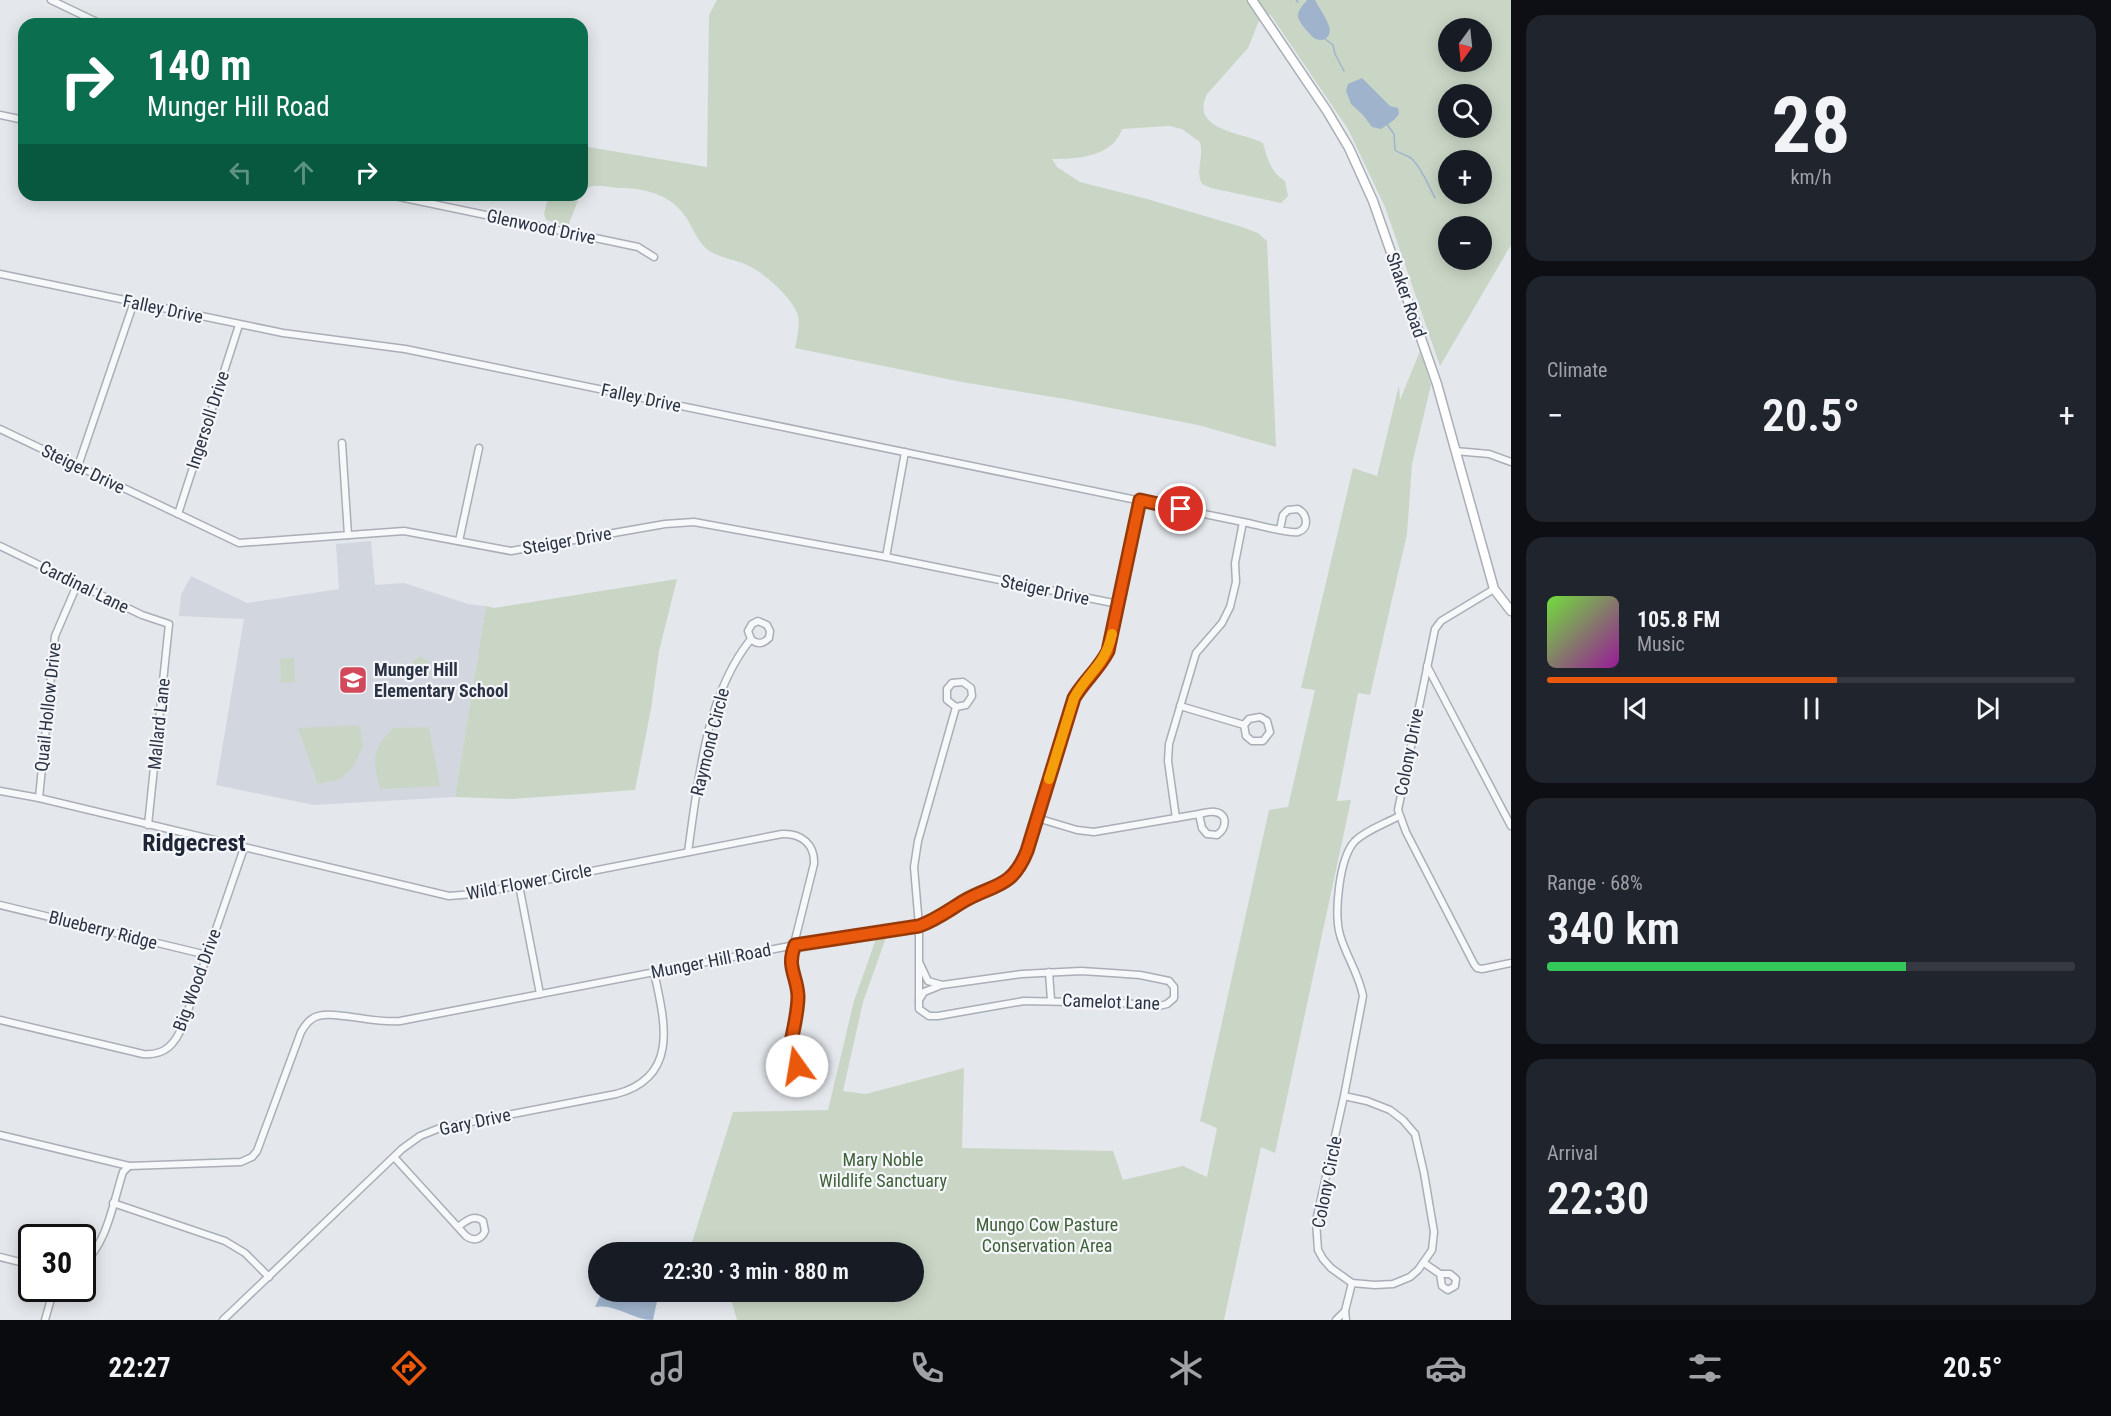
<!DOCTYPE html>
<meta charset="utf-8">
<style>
body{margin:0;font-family:"Roboto Condensed",sans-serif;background:#20242c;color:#f1f3f6;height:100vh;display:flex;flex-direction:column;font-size:22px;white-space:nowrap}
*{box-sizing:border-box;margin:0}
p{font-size:20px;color:#9ea1a6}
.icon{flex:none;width:33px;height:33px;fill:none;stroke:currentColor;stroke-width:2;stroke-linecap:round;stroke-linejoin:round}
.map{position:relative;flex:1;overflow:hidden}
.side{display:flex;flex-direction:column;gap:15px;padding:15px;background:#0d0f14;width:600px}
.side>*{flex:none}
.guide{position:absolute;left:18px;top:18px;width:570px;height:183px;border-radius:18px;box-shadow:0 3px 15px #0003;background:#0b6e4f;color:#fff;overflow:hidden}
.needle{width:39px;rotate:195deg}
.controls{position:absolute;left:1438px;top:18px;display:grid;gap:12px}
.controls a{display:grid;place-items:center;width:54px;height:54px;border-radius:50%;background:#171b24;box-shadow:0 3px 15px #0003;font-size:30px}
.speed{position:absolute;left:18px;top:1224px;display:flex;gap:12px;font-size:30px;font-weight:700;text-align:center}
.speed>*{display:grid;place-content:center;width:78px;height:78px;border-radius:50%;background:#171b24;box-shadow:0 3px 15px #0003;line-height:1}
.speed .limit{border:3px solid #111;border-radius:9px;background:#fff;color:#111}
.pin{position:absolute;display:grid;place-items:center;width:51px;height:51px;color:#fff;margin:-26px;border:3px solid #fff;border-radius:50%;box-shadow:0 2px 6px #0007}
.me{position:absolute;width:66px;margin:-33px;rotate:347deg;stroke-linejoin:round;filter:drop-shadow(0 0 4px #0008)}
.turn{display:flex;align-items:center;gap:21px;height:126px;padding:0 30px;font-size:27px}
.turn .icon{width:78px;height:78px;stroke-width:2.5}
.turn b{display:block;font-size:42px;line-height:51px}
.lanes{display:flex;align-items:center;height:57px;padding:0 30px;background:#0003;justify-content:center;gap:30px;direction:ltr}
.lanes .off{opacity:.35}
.big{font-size:45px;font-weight:600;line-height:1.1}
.side .tile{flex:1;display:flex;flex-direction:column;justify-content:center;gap:9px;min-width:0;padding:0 21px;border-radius:18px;background:#20242c}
.side .dial{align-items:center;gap:0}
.dial b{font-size:78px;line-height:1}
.song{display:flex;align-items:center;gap:18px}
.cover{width:72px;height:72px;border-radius:9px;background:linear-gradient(135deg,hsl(100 70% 55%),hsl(300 70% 35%))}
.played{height:6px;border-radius:3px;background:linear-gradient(90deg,#ea580c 55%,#363941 55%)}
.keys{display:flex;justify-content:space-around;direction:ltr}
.heat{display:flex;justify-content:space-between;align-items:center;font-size:33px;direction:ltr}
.charge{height:9px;border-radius:4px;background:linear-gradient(90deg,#34c759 68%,#363941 0)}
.trip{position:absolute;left:588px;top:1242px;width:336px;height:60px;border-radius:30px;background:#171b24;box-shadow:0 3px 15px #0003;font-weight:600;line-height:60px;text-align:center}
.menu{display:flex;height:96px;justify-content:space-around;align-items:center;background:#090b0e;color:#9ea1a6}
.menu .icon{width:42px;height:42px}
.menu .active{color:#ea580c}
.menu b{font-size:27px;color:#f1f3f6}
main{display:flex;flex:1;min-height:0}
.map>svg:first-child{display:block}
</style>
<main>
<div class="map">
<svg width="1511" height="1320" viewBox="0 0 1511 1320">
<rect width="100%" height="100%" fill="#e4e7ec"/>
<path fill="#d2d6de" d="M371 541 375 585 404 583 468 604 486 606 455 797 314 805 216 785 244 619 179 616 181 595 191 576 247 603 339 589 336 544Z"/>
<g fill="#c9d6c5" fill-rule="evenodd">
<path d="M717 0H1511V245L1440 366 1385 207 1348 129 1270 14 1259 21 1248 48 1207 94C1189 131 1243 132 1263 143 1267 158 1271 173 1285 181L1288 196 1281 203 1211 188 1202 184C1195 170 1204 159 1200 142L1182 129 1169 126 1122 129C1113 157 1077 159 1052 159L1057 167 1080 182 1147 199 1242 227 1258 233 1267 241 1276 447 1198 425 1065 399 962 382 795 348C797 338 800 326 798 316 794 299 762 271 747 265 734 259 719 258 708 250 700 244 695 233 690 224 675 195 647 188 617 188 604 187 592 182 582 192V146L707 167 709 15ZM1449 28H1482V62H1449ZM1449 94H1482V128H1449ZM1449 160H1482V194H1449ZM1449 226H1482V260H1449Z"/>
<path d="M549 195H580L569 224 565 226 546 220 544 214Z"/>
<path d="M1420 351 1431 385 1412 464 1407 534 1370 695 1358 693 1337 801 1351 800 1275 1153 1261 1147 1224 1320H737L729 1292H914V1252H689L733 1112 828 1110 854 1001 877 936 887 935 863 1002 843 1091 866 1094 964 1068 962 1148 1113 1151 1123 1180 1183 1166 1207 1177 1217 1128 1200 1121 1269 810 1288 807 1315 690 1301 688 1353 468 1377 476 1399 385 1400 400Z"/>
<path d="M677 579 659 651 651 709 635 790 512 799 455 797 486 606 494 608Z"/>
<path d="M420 656 429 661 430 676 414 678 412 662Z"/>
<path d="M294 658 295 682 281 683 280 659Z"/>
<path d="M359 725 363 746 354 766 340 779 318 784 298 728Z"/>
<path d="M429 727 440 786 380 789C373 758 370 753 393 728Z"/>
</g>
<g fill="#9fb4cc">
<path d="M1307 0H1315C1319 8 1326 17 1329 26 1332 34 1326 43 1316 39 1311 37 1299 22 1298 17 1297 11 1304 4 1307 0Z"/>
<path d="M1362 78 1390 106 1398 108 1399 114 1394 120 1381 129 1372 127 1363 115 1351 104 1346 91 1348 84Z"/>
<path d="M627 1244H640L660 1252H623Z"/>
<path d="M602 1292H659L653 1320C633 1320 615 1303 595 1307Z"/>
</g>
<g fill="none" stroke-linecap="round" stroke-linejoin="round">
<g stroke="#9fb4cc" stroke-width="1.5">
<path d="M1296 0 1298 2"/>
<path d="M1324 38 1333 45 1335 54 1344 71"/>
<path d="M1386 123 1394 134 1395 150C1400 154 1408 155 1412 159 1423 170 1428 185 1435 198"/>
</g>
<g stroke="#a9aeb7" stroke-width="9">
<g id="street">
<path d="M51 0 101 24"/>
<path d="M0 115 24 120"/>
<path d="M390 195 638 247 654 257"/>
<path d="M0 274 283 333 405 349 1243 522C1254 524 1289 534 1298 532 1310 528 1307 514 1298 509L1288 510 1283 515 1280 529"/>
<path d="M0 429 239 543 404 531 511 551 665 524 694 522 886 557 1118 604"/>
<path d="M342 443 348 535"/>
<path d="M1455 451 1489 454 1511 462"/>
<path d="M78 466 134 302"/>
<path d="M178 514 239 325"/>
<path d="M459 541 479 448"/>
<path d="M0 546 142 615 169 624 148 825"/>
<path d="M886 557 905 452"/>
<path d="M1494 589 1441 621 1435 629 1398 810 1406 832 1474 964 1477 968 1482 969 1511 963"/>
<path d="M1427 666 1511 826"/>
<path d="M1180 706 1244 725 1246 736 1252 741H1263L1270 732 1267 721 1260 717 1249 719 1244 725"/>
<path d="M0 791 39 798 449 896 474 894 782 834C801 833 815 844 814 864L790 960 798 995 788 1057 780 1059 776 1067 777 1073 784 1078 791 1077 796 1071 795 1062 788 1057"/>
<path d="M39 798 55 636 77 585"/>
<path d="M1037 818 1077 830 1094 832 1199 814C1204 813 1210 811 1215 812 1229 814 1226 829 1217 835L1207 834 1202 828 1199 814"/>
<path d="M1176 818 1168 761 1169 744 1196 653 1222 623 1230 607 1236 582 1235 563 1243 522"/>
<path d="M688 852C698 782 705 696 751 639 757 645 763 644 769 638L770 631 767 625 758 621 752 624 748 631 751 639"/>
<path d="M519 885 540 994"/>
<path d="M0 905 207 955"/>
<path d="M920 964 928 981 942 985 1022 974 1081 971 1112 973 1140 975 1169 981 1174 987V998L1167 1004 1159 1006 1121 1003 1024 1001 938 1016H929L919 1009V926L914 867 918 841 956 707 966 705 972 696 971 688 963 682 952 683 947 689V700L956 707"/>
<path d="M1049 972 1051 1000"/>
<path d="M919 1000 924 992 939 986"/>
<path d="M0 1020 143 1054C165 1056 175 1044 183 1025L244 848"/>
<path d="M1344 1096 1316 1221 1318 1250 1323 1259 1331 1268 1352 1283 1375 1285 1393 1284 1410 1277 1418 1270 1432 1250 1434 1232 1424 1173 1415 1134 1403 1120 1390 1110 1367 1101 1344 1096 1363 996C1359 974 1346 956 1340 935 1334 913 1339 858 1355 841 1366 830 1385 824 1399 816"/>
<path d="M0 1135 129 1166 241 1162 252 1157 257 1151 301 1032C305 1025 310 1018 318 1016 339 1011 376 1024 400 1021L795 945 919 926C936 920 949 910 964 901 990 886 1005 889 1024 860L1074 698C1084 681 1099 669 1108 651L1140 500"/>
<path d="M394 1157 466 1236C474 1242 482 1239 485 1231L483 1221C473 1214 466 1221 458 1227"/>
<path d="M113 1203 225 1241 245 1253 269 1277"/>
<path d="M0 1257 32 1265"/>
<path d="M1424 1263 1440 1274 1442 1286 1448 1290 1455 1286 1456 1279 1450 1274H1440"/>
<path d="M82 1264C107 1246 114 1199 123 1172L129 1166"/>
<path d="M45 1320 54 1288"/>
<path d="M223 1320 402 1149 420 1136 440 1128 616 1094C681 1077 664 1019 654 972"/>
<path d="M1336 1320 1345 1311"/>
<path d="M1346 1320 1345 1311 1352 1283"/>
</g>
</g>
<g stroke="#a9aeb7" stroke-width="11">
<path id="secondary" d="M1252 0 1327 111 1349 148 1373 201 1437 384 1494 589 1511 611"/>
</g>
<use href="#street" stroke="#f7f8fa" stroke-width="6"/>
<use href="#secondary" stroke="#fff" stroke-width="8"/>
</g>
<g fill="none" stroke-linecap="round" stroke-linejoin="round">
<g stroke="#983908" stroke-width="15">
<path id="route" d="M797 1066 794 1061 788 1058C791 1038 798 1016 798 996 797 975 786 967 795 945L919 926C936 920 949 910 964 901 993 884 1012 889 1027 851L1074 698C1084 681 1099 669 1108 651L1140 500 1181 509"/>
</g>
<use href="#route" stroke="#ea580c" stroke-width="10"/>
<path stroke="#f59e0b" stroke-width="10" d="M1049 779 1074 698C1088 672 1105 666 1112 634"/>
</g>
<defs>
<g id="school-square" transform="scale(1.5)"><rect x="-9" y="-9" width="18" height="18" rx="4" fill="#d1495b" stroke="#f4f6f9"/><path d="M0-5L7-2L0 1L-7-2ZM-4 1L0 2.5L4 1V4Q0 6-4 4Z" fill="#fff"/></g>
</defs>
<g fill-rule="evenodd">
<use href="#school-square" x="353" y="680"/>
</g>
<g text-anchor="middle" stroke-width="4.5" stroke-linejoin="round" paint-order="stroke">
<g font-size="18" fill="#2b3445" stroke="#f4f6f9">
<text transform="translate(541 227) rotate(12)" y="6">Glenwood Drive</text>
<text transform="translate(1406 295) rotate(71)" y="6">Shaker Road</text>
<text transform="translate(163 309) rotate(12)" y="6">Falley Drive</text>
<text transform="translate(641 398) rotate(12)" y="6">Falley Drive</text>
<text transform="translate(208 420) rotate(-72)" y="6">Ingersoll Drive</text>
<text transform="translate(83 469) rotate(26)" y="6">Steiger Drive</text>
<text transform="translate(567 541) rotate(-10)" y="6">Steiger Drive</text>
<text transform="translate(84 587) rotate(26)" y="6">Cardinal Lane</text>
<text transform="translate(1045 590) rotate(12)" y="6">Steiger Drive</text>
<text transform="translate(48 707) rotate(-84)" y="6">Quail Hollow Drive</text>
<text transform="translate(159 724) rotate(-84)" y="6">Mallard Lane</text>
<text transform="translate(710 742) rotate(-76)" y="6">Raymond Circle</text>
<text transform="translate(1409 752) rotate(-79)" y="6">Colony Drive</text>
<text transform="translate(529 882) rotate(-11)" y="6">Wild Flower Circle</text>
<text transform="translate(103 930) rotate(14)" y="6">Blueberry Ridge</text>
<text transform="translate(711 961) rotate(-11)" y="6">Munger Hill Road</text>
<text transform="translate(197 980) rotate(-70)" y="6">Big Wood Drive</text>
<text transform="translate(1111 1002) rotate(2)" y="6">Camelot Lane</text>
<text transform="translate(475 1122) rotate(-12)" y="6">Gary Drive</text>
<text transform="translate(1327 1182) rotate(-79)" y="6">Colony Circle</text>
</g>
<g font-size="18" font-weight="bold" fill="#2b3445" stroke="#f4f6f9" text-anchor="start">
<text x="374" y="676">Munger Hill<tspan x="374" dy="21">Elementary School</tspan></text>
</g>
<g font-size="18" fill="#3f6138" stroke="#f4f6f9">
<text x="883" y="1166">Mary Noble<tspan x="883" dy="21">Wildlife Sanctuary</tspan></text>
<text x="1047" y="1231">Mungo Cow Pasture<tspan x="1047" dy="21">Conservation Area</tspan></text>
</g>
<g font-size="24" font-weight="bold" fill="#1d2536" stroke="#f4f6f9">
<text x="194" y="851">Ridgecrest</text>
</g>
</g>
</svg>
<div class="controls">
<a><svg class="needle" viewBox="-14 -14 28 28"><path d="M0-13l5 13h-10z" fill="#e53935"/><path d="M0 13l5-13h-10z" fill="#9ea1a6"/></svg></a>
<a><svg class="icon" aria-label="search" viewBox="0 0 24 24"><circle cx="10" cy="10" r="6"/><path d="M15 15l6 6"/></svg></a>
<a>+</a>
<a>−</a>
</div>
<div class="speed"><div class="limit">30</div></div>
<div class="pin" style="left:1181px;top:509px;background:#d93025"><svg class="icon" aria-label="arrive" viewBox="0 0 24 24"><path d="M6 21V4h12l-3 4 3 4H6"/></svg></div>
<svg class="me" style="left:797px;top:1066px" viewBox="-20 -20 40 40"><circle r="19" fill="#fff"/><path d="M0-13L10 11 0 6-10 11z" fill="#ea580c"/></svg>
<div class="trip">22:30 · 3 min · 880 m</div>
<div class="guide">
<div class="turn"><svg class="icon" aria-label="right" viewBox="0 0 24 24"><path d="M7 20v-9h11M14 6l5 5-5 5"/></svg><div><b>140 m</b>Munger Hill Road</div></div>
<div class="lanes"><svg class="icon off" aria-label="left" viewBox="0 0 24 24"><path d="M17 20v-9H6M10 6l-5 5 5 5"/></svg><svg class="icon off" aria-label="ahead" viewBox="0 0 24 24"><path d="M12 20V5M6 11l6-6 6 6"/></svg><svg class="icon" aria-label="right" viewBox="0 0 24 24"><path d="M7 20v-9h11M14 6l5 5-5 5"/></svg></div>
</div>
</div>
<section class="side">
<div class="tile dial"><b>28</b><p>km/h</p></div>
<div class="tile"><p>Climate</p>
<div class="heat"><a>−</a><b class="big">20.5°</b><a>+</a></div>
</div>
<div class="tile">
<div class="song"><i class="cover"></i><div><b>105.8 FM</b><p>Music</p></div></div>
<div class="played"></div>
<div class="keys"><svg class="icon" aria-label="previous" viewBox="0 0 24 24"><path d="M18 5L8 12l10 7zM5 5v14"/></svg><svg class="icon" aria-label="pause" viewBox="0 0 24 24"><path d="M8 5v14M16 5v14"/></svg><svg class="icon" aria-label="next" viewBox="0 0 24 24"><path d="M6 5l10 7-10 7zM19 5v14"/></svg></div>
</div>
<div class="tile"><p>Range · 68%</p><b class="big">340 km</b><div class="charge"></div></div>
<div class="tile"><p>Arrival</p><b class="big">22:30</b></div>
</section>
</main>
<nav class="menu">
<b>22:27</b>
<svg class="icon active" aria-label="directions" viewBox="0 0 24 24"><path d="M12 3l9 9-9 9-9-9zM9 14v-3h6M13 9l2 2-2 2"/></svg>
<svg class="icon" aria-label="music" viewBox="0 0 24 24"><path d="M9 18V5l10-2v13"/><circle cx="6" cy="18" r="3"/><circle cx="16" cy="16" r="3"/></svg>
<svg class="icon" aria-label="phone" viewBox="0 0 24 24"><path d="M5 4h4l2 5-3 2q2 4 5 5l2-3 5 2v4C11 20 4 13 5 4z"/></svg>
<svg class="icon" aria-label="climate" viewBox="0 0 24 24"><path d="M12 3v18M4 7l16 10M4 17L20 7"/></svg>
<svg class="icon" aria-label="car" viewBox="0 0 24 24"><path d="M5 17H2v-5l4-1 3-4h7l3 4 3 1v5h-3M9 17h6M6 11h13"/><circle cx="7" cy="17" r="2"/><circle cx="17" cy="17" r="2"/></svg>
<svg class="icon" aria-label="filters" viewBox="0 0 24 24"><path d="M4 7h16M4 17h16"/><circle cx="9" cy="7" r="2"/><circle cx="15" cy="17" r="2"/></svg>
<b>20.5°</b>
</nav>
